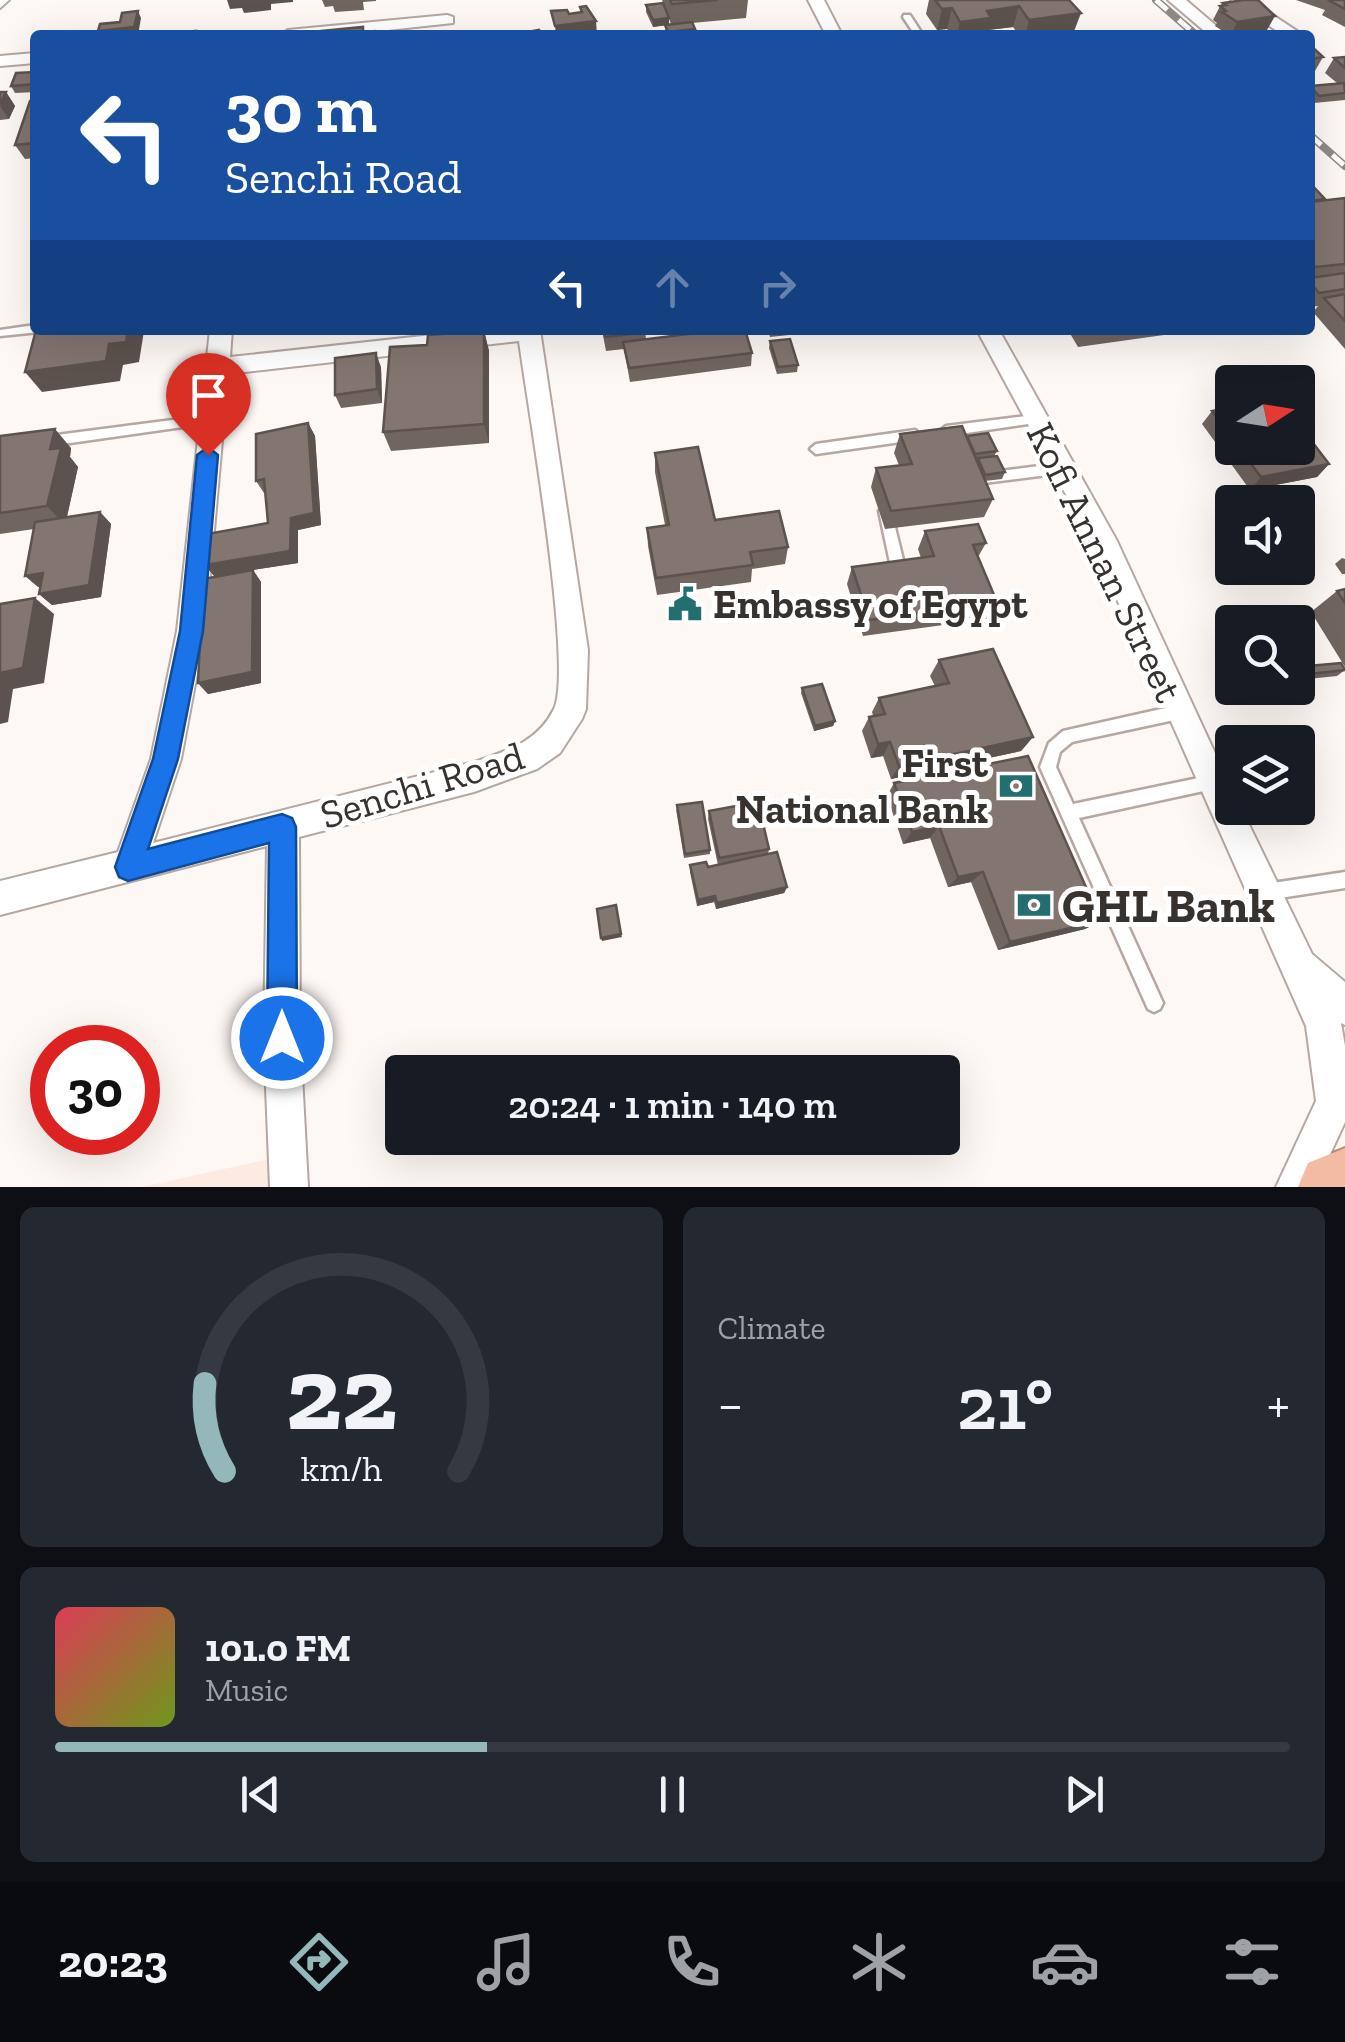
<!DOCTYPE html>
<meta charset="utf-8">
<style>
body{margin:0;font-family:"Zilla Slab",serif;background:#242831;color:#f1f3f6;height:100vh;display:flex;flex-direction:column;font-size:38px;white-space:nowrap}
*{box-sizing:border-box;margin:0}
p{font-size:32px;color:#9ea1a6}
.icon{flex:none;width:55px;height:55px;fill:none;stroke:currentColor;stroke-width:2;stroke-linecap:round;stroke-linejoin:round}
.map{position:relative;height:1187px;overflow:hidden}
.side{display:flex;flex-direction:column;gap:20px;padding:20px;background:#0d0f14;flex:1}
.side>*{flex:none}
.banner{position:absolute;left:30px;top:30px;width:1285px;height:305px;border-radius:10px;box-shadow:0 10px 40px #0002;background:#1a4fa0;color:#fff;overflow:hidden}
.needle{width:65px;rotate:78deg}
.controls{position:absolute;left:1215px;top:365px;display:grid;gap:20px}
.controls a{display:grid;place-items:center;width:100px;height:100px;border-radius:10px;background:#171b24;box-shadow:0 10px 40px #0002;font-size:50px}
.speed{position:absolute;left:30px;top:1025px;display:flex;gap:20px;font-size:50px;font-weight:700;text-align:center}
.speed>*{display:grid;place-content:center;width:130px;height:130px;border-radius:50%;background:#171b24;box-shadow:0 10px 40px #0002;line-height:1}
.speed .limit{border:15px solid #d22;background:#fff;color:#111}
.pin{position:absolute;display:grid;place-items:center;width:85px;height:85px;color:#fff;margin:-102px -42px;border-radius:50% 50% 50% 0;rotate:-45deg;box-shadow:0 0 10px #0007}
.pin .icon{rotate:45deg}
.me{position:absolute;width:110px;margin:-55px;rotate:0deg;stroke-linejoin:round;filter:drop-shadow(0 0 8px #0008)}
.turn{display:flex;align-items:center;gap:35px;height:210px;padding:0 30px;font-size:45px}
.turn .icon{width:130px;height:130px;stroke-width:2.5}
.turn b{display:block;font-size:70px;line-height:85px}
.lanes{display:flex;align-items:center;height:95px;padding:0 30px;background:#0003;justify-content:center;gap:50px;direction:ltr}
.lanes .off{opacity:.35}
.big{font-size:75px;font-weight:600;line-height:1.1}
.side .widget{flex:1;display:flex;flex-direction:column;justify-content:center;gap:15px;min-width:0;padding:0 35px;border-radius:15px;background:#242831}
.side .dial{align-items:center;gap:0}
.dial svg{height:260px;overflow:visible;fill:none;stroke:#363941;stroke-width:7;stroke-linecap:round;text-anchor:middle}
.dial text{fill:#f1f3f6;stroke:none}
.song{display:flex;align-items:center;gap:30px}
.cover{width:120px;height:120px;border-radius:15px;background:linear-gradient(135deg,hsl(350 70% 55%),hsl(80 70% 35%))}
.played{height:10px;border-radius:5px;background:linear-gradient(90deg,#94b7b9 35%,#363941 35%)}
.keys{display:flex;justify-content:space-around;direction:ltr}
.heat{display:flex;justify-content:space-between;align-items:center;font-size:55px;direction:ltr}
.side .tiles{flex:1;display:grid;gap:20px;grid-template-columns:1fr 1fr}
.widget:last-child{grid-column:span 2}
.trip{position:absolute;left:385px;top:1055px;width:575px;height:100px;border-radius:10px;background:#171b24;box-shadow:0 10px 40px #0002;font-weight:600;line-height:100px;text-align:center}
.dock{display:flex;height:160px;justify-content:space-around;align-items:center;background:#090b0e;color:#9ea1a6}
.dock .icon{width:70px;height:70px}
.dock .current{color:#94b7b9}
.dock b{font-size:45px;color:#f1f3f6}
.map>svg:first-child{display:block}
</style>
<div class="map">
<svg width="1345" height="1187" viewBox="0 0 1345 1187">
<rect width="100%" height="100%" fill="#fef8f5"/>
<path fill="#fdeae1" d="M270 1159 269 1187H141Z"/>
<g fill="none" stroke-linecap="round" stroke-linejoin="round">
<g stroke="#b6a7a0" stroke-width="5">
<g id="lane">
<path d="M904 15H910L923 35H915L903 17Z"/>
<path d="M35 325V330H40L39 332 0 336V330Z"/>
<path d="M211 415 217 419 211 423 49 446 43 441 49 436Z"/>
<path d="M1035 415 1041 419 1035 423 946 436 940 431 946 426Z"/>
<path d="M915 430 921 435 915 440 816 454 810 449 816 444Z"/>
<path d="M1063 463 1069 468 1063 473 984 483 978 478 984 473Z"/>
<path d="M885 506 891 511 906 572 904 576H894L892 572 879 511Z"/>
<path d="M1179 705 1184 707 1186 712 1184 717 1179 719 1072 742 1060 752 1056 767 1073 804 1213 775 1219 777 1221 782 1219 787 1213 789 1079 818 1163 1003 1160 1009 1154 1012 1148 1009 1040 767 1049 743 1063 731Z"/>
<path d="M1345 872V888L1266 900 1260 898 1258 892 1260 886 1266 884Z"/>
</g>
</g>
<g stroke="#b6a7a0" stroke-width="4">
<g id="street">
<path d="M0 0H9L0 8Z"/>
<path d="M808 0H824L842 35H826Z"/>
<path d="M1168 0H1186L1227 35H1209Z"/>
<path d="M1231 0H1250L1303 35H1283Z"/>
<path d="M447 15 453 17V23L341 35H280L288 30Z"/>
<path d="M35 53V63L0 66V56Z"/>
<path d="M210 330H232L230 357 477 330H540L588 650 586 709 582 719 560 753 537 769 474 792 299 837 300 1038 308 1187H270L264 1038 267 846 0 915V881L118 852 151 759 177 631ZM519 341C527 402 574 668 554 709 538 742 507 751 474 762L153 843 181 759 205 631 228 374Z"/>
<path d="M977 330H999L1117 541 1232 790V808H1241L1312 954 1345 982V1025L1341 1023 1345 1046V1122L1315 1187H1276L1316 1101 1306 1026 1092 543Z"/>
</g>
</g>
<g stroke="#b28b7a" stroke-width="4">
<path id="highway" d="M1345 1148V1187H1298L1308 1163Z"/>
</g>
<use href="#lane" fill="#fff" fill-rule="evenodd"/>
<use href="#street" fill="#fff" fill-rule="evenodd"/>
<use href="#highway" fill="#f3bba3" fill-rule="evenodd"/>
<g stroke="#908a87" stroke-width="8">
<g id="rail">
<path d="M1156 0 1196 35"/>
<path d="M1310 135 1345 166"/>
</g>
</g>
<use href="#rail" stroke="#fff" stroke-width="5" stroke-dasharray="15" stroke-linecap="butt"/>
</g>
<g fill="#71655f">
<path d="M322 0H376V1L363 2 364 10 335 12 333 6 325 7Z"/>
<path d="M662 0H748L746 18 692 23 695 35H666L665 25 653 27 646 12V5L669 18V24H671Z"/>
<path d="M929 0H1069L1073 34 1019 35 1013 27 988 30 986 35H951L947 29 937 30 926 14Z"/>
<path d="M1296 0H1345V27L1322 15 1325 10Z"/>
<path d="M1223 3 1267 30 1229 35 1215 26 1217 23 1213 20 1220 6Z"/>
<path d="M1310 45 1323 57 1315 71 1310 72Z"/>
<path d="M1345 57V100L1314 103 1310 98V86L1337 83 1325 73 1334 58Z"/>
<path d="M35 72V92L15 93 11 86Z"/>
<path d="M0 92H6L15 106 9 119 0 120Z"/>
<path d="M35 101V158L25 159 15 145Z"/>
<path d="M1310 183 1324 201 1345 198V349L1313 312 1318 306 1310 307Z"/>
<path d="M602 330H645L646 339 752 353 751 366 630 382 624 349 606 351Z"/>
<path d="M768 330H808V333L770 337Z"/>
<path d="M1068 330H1167L1164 335 1078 347Z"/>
<path d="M484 331 489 351V443L391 451 383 432 427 345Z"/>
<path d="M770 341 798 365 797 372 777 374 769 348Z"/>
<path d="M381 367 382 403 341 408 335 395Z"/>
<path d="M1232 407V448H1273L1275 450 1329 464 1317 477 1250 490 1202 424 1212 411Z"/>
<path d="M308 423 315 436 321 525 298 530V563L253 570 261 582V683L208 694 198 683 215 577 205 565 268 523 265 493H264L256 481Z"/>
<path d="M900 434 967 437 997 451 994 456 1005 472 1002 479 985 481 993 499 984 517 885 529 871 487 876 468 899 465 894 453Z"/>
<path d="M0 436 71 448 70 457 78 467 67 517 100 512 111 524 101 597 52 605 39 594 40 587H38L34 529 0 534Z"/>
<path d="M655 453 715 520 788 547 785 564 752 569 751 582 657 595 648 546 647 528 665 525 655 472Z"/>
<path d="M925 531 986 543 978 557 997 602 987 619 863 636 847 584 852 567 921 558 918 549Z"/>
<path d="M1342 558 1345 559V574H1342L1335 564Z"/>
<path d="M1345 589V667L1311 612 1337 591Z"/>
<path d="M939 660 1033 737 1021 751 891 779 883 756 871 758 862 731 869 717 873 716 872 712 879 698 935 686 930 676Z"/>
<path d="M1298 667 1345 670 1337 676 1298 680Z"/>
<path d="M802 688 835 721 833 726 814 731 801 693Z"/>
<path d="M894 783 1101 921 1085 929 998 950 971 882 948 887 930 838 903 844 887 796Z"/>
<path d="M676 809 710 850V854L684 858Z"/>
<path d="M709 811 769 849 768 854 787 887 784 893 716 909 714 902 697 906 690 872V865L708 867 718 865 708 819Z"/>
</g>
<g fill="#5c524e">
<path d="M227 0H293V2L271 4V10L244 13 242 8 230 9Z"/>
<path d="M1019 6 1013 27 988 30 986 35H957L960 22 987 11Z"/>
<path d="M952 8 947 29 937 30 942 9Z"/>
<path d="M138 11 141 18 138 35H101L98 31 134 27Z"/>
<path d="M1081 13 1073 34 1025 35 1029 20Z"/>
<path d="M1275 16 1267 30 1231 35 1237 22Z"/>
<path d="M669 18V25L653 27V20Z"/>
<path d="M596 21 597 35H556L555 26Z"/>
<path d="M695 29V35H668V32Z"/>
<path d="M6 92 15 106 9 119 0 106Z"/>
<path d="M125 330H143L144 331 139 362 123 365 120 381 42 392 25 372 109 344Z"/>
<path d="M484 331 489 351V443L484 424Z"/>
<path d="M376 353 381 367 382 403 377 389Z"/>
<path d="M308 423 315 436 321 525 298 530V563L253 570 261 582V683L208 694 198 683 215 577 205 565 291 518Z"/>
<path d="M55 429 71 448 70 457 78 467 65 525 47 506 50 449Z"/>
<path d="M1329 464 1317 477 1250 490 1261 477Z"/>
<path d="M100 512 111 524 101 597 52 605 39 594Z"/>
<path d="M43 573 56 584 38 587 25 576Z"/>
<path d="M35 598 54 614 44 683 13 689 8 722 0 724V673Z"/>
<path d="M835 721 833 726 814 731 815 726Z"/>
<path d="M1033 737 1021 751 891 779 899 766Z"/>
<path d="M890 742 883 756 871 758 878 744Z"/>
<path d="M939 826 930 838 903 844 912 832Z"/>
<path d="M983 872 971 882 948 887 958 877Z"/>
<path d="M787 887 784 893 716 909 717 903Z"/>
<path d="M715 896 714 902 697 906 698 900Z"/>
<path d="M1101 921 1085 929 998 950 1010 942Z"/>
<path d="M621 934 622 937 602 941 601 938Z"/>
</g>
<g fill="#83756f" stroke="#5c524e" stroke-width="2.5">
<path d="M670 0H718L672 4Z"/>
<path d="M935 0H1069L1081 13 1029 20 1019 6 987 11 991 18 960 22 952 8 942 9Z"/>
<path d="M1244 0H1258L1275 16 1237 22 1222 12 1226 11 1220 6 1226 5 1223 3Z"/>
<path d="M1334 0H1345V9L1330 1Z"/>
<path d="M663 3 669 18 653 20 646 5Z"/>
<path d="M586 6 596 21 555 26 551 11 567 10 569 14 582 12 580 7Z"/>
<path d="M138 11 134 27 98 31 100 24 120 22 122 13Z"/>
<path d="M692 22 695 29 668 32 665 25Z"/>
<path d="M363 27V32L375 31V35H312V32Z"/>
<path d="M539 30 542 35 516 34Z"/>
<path d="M196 31V35H155Z"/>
<path d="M1310 45 1323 57 1310 59Z"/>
<path d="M1345 57V68L1334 58Z"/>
<path d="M35 72V84L11 86 16 73Z"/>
<path d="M1344 83 1345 93 1319 96 1310 86Z"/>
<path d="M0 92H6L0 104Z"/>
<path d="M30 101H35V143L15 145Z"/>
<path d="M1310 183 1325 199 1310 201Z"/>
<path d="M1345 198V264L1315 267 1310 262V202Z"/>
<path d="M1345 273V289L1319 293 1310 282V278Z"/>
<path d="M1345 294V321L1324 298Z"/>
<path d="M36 330H128L126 342 109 344 106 361 25 372Z"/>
<path d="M604 330H645L646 332 605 337Z"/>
<path d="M721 330H745L752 353 629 368 623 342Z"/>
<path d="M484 331V424L383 432 390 347 427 345 428 335Z"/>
<path d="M790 339 798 365 778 367 770 341Z"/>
<path d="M376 353 377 389 335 395V358Z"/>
<path d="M1232 407V439L1212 411Z"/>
<path d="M308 423 314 513 291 518 290 551 205 565 207 534 268 523 264 479 256 481V434Z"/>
<path d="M962 426 993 499 891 511 876 468 912 464 900 434Z"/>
<path d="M55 429 50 449 61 448 47 506 0 513V436Z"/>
<path d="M988 433 997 451 975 454 967 436Z"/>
<path d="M1313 443 1329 464 1261 477 1239 448H1273L1275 450 1298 448V446Z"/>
<path d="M698 447 715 520 779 511 788 547 750 552 753 565 656 578 647 528 669 525 655 453Z"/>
<path d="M997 456 1005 472 985 475 978 458Z"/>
<path d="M100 512 89 585 39 594 43 573 25 576 35 522Z"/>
<path d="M978 524 986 543 973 545 997 602 869 620 852 567 934 556 925 531Z"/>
<path d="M253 570 252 672 198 683 203 579Z"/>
<path d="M1345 589V603L1337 591Z"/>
<path d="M35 598 23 668 0 673V604Z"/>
<path d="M993 649 1033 737 899 766 890 742 878 744 869 717 885 714 879 698 949 683 939 660Z"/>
<path d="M1341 663 1345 670 1300 675 1298 671V667Z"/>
<path d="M822 684 835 721 815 726 802 688Z"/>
<path d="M1028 756 1101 921 1010 942 983 872 958 877 939 826 912 832 894 783Z"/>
<path d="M702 802 710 850 685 854 677 805Z"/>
<path d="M758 802 769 849 719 858 709 811Z"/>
<path d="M777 852 787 887 717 903 715 896 698 900 690 865 706 862 708 867Z"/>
<path d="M616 905 621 934 601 938 597 909Z"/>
</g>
<path fill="#1a73e8" stroke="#114b97" stroke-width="2.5" d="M208 447 218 455 203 631 178 759 148 849 282 814 292 818 296 827 297 1038 292 1049 282 1053 271 1049 267 1038 269 843 128 881 119 877 115 867 153 759 180 631 197 455Z"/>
<defs>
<g id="civic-bare" transform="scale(2.7)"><path d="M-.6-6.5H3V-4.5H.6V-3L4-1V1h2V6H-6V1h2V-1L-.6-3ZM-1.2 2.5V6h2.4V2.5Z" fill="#236e6e" stroke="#fff" stroke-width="2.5" paint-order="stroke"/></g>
<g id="bank-bare" transform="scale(2.7)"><path d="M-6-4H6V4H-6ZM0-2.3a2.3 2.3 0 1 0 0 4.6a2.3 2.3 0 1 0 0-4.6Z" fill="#236e6e" stroke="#fff" stroke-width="2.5" paint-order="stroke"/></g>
</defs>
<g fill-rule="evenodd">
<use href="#civic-bare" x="685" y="604"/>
<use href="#bank-bare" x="1016" y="786"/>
<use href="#bank-bare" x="1034" y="905"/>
</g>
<g text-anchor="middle" stroke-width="10" stroke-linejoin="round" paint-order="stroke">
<g font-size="40" fill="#38322f" stroke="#fff">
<text transform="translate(1105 562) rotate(64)" y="14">Kofi Annan Street</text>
<text transform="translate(422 785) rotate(-17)" y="14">Senchi Road</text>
</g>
<g font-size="40" font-weight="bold" fill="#38322f" stroke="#fff" text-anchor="start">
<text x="713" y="618">Embassy of Egypt</text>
<text x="988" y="777" text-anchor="end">First<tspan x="988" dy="46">National Bank</tspan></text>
</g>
<g font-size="48" font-weight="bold" fill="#38322f" stroke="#fff" text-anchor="start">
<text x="1062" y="922">GHL Bank</text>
</g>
</g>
</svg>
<div class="controls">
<a><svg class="needle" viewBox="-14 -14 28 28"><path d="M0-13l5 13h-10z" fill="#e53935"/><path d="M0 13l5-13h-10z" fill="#9ea1a6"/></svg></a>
<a><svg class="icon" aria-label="sound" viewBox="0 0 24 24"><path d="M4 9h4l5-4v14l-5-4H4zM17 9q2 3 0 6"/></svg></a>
<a><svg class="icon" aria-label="search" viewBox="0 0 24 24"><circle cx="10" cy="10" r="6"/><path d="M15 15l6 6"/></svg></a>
<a><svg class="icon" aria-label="layers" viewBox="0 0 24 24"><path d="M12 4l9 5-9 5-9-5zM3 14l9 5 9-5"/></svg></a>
</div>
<div class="speed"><div class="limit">30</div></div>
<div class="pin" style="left:208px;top:455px;background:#d93025"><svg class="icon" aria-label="arrive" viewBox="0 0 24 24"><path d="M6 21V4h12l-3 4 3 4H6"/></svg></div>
<svg class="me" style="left:282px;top:1038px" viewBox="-20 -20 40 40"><circle r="17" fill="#1a73e8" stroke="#fff" stroke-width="3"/><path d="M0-11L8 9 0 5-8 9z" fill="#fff"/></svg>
<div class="trip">20:24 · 1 min · 140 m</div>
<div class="banner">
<div class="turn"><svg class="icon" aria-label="left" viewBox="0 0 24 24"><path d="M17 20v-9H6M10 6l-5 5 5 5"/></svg><div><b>30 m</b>Senchi Road</div></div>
<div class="lanes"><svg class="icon" aria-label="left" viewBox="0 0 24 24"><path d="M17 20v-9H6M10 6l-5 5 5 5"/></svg><svg class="icon off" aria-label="ahead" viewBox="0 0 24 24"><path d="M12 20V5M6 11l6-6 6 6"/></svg><svg class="icon off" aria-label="right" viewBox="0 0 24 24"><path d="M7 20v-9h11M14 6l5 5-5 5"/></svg></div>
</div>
</div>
<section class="side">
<div class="tiles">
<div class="widget dial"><svg viewBox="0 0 100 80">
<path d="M14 69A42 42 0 1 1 86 69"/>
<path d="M14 69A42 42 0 0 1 8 42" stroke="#94b7b9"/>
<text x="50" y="56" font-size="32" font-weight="700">22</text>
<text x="50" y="72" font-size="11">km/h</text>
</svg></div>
<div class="widget"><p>Climate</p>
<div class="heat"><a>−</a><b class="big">21°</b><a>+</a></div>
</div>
<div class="widget">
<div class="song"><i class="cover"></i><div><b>101.0 FM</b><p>Music</p></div></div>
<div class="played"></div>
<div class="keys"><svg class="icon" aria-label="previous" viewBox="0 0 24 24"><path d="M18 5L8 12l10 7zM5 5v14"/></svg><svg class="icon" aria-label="pause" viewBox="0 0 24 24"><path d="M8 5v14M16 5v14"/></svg><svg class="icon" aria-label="next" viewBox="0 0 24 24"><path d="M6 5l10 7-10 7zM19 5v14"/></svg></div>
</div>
</div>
</section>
<nav class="dock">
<b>20:23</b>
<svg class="icon current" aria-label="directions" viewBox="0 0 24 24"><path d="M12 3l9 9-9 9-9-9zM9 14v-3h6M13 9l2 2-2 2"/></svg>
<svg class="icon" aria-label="music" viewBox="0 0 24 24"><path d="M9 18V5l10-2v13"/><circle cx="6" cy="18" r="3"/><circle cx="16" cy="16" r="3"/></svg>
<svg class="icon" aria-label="phone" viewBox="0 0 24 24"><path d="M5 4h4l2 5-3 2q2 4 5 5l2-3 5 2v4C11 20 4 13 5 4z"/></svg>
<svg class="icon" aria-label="climate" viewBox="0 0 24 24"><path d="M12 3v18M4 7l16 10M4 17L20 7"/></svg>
<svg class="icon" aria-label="car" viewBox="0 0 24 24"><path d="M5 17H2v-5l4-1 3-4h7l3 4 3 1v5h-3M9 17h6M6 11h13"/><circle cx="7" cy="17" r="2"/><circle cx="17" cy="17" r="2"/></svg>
<svg class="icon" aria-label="filters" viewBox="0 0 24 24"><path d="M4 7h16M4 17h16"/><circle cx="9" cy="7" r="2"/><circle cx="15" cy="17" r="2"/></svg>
</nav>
